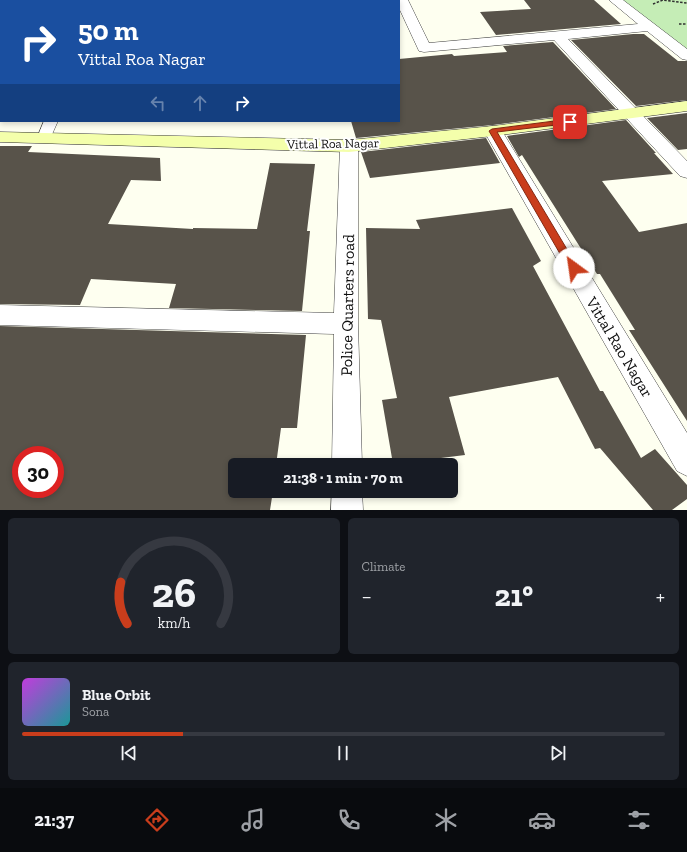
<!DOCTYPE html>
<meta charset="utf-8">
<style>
body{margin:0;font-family:"Zilla Slab",serif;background:#20242c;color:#f1f3f6;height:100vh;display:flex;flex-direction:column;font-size:15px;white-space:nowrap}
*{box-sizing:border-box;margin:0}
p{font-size:13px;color:#9ea1a6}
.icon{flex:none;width:22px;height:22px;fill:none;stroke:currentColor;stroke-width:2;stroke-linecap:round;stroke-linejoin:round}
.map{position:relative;height:510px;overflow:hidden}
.side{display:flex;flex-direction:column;gap:8px;padding:8px;background:#0d0f14;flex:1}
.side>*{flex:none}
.hud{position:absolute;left:0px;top:0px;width:400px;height:122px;box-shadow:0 2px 6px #0003;background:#1a4fa0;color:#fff;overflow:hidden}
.speed{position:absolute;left:12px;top:446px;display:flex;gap:8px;font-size:20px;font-weight:700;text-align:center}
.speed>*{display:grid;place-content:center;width:52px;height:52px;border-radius:50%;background:#171b24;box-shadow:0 2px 6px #0003;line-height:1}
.speed .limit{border:6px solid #d22;background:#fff;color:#111}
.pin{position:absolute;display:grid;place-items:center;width:34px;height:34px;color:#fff;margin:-17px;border-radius:8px;box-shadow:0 2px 6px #0006}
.me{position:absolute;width:44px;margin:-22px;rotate:329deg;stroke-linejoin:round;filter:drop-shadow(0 0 3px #0008)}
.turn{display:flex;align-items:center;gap:14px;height:84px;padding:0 12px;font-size:18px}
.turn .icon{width:52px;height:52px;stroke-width:2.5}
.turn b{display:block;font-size:28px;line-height:34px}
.lanes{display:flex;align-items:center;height:38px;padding:0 12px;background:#0003;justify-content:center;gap:20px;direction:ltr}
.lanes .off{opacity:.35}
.big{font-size:30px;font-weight:700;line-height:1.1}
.side .widget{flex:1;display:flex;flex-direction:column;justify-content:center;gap:6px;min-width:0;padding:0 14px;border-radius:6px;background:#20242c}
.side .dial{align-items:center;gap:0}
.dial svg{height:104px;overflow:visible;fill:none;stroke:#363941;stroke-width:7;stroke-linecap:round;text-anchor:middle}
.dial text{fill:#f1f3f6;stroke:none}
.song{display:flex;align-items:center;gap:12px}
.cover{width:48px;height:48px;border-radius:6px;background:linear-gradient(135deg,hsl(290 70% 55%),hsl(180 70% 35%))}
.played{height:4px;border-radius:2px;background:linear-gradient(90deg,#c93d1c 25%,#363941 25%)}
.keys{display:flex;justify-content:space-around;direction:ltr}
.heat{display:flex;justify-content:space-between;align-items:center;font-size:22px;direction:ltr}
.side .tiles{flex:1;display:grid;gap:8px;grid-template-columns:1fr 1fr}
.widget:last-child{grid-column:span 2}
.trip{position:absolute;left:228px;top:458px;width:230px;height:40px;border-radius:6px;background:#171b24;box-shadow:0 2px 6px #0003;font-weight:700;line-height:40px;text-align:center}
.dock{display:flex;height:64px;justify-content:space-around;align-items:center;background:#090b0e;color:#9ea1a6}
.dock .icon{width:28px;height:28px}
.dock .active{color:#c93d1c}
.dock b{font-size:18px;color:#f1f3f6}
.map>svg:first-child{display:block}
</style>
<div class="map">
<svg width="687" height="510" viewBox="0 0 687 510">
<rect width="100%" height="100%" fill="#fefff0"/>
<path fill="#c5edb6" d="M622 0H687V51Z"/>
<g fill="#58534a" fill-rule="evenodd">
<path d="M524 0H594L621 24 496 35 480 12 531 9Z"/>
<path d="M633 34H644L678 61H687V100L636 106 571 40Z"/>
<path d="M553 42 616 109 493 125 356 138 351 121H399V59L452 54 454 56 507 52 503 46Z"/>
<path d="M687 113V149L678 150 647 118Z"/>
<path d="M626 120 656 153H654L673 174 602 181 639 232 687 223V421L629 330H635L600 274H597L522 155 519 157 507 136Z"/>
<path d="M486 138 500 163 370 178 361 152Z"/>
<path d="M0 146H32L28 152 160 158 161 181 131 180 108 224 193 229V228L257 229 270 163 315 164 307 231H310L302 311 169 308 176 284 91 279 80 305 0 304Z"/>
<path d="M512 208 541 261 533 266 600 391H603L641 458 655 449 687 485V499L672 510H653L600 448 595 449 558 377 449 397 465 455 393 464 382 400 397 398 381 320 368 319 366 228 420 229 416 220Z"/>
<path d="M0 326 306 335 297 428H281L276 465H235V491H273L270 510H0ZM21 455H55V489H21Z"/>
</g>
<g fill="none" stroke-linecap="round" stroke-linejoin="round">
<g stroke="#414141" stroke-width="1">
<path id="lane" d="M44 121H58L49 141 44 142 39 141 37 138Z"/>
</g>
<g stroke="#414141" stroke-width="1">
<g id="street">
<rect x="309" y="0" width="12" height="1"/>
<path d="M339 0H362L339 1Z"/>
<path d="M396 0H408L429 43 638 24 609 0H623L687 49V60L682 59 647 31 568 39 687 161V178L680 176 554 40 424 52 419 51 399 8V1Z"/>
<rect x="0" y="12" width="1" height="8"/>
<path d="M493 126 499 127 502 131 687 433V476L677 471 484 131 487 127Z"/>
<path d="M349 140 355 142 358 146V324L362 465H332L334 334 0 325V305L334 313 340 146 343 142Z"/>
<path d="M332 491H362L363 510H331Z"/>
</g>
</g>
<g stroke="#303030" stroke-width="1">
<path id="secondary" d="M687 101V111L493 136 349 152 0 142V132L349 140 493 126Z"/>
</g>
<g stroke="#303030" stroke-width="1.5" stroke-dasharray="2.5 1.5" stroke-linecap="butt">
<path d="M653 4 663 0 687 3"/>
<path d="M679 24H687"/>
</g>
<use href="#lane" fill="#fff" fill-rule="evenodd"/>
<use href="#street" fill="#fff" fill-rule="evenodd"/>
<use href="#secondary" fill="#f4ffab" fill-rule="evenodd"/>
</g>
<path fill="#c93d1c" stroke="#832812" d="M570 119 574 122 573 123 497 132 577 266 578 268 577 271H570L489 131 492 129Z"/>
<g text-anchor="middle" stroke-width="4" stroke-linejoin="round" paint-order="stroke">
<g font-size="13" fill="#0e0e0e" stroke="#fff">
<text transform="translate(333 143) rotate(-1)" y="5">Vittal Roa Nagar</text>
</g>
<g font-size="16" fill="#0e0e0e" stroke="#fff">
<text transform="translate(347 305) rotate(-89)" y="6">Police Quarters road</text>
<text transform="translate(620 347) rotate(59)" y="6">Vittal Rao Nagar</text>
</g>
</g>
</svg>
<div class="speed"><div class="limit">30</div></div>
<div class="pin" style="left:570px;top:122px;background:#d93025"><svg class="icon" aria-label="arrive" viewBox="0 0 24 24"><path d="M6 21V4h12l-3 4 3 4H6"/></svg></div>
<svg class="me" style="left:574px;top:268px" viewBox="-20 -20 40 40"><circle r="19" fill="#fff"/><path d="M0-13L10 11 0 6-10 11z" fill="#c93d1c"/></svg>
<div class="trip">21:38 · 1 min · 70 m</div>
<div class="hud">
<div class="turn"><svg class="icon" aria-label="right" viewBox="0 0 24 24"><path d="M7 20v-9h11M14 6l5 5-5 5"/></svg><div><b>50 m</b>Vittal Roa Nagar</div></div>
<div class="lanes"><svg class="icon off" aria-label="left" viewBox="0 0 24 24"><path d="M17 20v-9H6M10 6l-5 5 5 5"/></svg><svg class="icon off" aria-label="ahead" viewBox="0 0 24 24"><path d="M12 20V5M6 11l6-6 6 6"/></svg><svg class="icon" aria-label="right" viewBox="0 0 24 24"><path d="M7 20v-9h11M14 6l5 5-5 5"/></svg></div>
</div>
</div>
<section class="side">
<div class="tiles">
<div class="widget dial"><svg viewBox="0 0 100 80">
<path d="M14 69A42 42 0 1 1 86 69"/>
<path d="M14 69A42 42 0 0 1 9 37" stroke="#c93d1c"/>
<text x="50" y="56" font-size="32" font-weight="700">26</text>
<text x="50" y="72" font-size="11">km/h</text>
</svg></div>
<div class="widget"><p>Climate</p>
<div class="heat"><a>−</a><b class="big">21°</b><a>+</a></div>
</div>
<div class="widget">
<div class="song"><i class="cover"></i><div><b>Blue Orbit</b><p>Sona</p></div></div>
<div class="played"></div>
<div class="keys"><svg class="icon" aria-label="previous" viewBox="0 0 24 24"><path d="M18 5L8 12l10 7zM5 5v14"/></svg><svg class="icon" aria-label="pause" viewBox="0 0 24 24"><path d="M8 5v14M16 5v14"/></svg><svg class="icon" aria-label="next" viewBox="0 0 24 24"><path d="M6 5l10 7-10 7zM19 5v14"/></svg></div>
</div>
</div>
</section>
<nav class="dock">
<b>21:37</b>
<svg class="icon active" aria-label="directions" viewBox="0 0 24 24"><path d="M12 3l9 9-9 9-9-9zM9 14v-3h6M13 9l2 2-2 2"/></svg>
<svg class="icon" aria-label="music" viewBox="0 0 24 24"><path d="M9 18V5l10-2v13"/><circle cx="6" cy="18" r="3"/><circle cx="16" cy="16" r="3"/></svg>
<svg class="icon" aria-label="phone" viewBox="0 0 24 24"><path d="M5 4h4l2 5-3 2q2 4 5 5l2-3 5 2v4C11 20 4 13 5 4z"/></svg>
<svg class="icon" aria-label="climate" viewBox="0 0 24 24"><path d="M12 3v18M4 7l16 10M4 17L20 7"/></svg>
<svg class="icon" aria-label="car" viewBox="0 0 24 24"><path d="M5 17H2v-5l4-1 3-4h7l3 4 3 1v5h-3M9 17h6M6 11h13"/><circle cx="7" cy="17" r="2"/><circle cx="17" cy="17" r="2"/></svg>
<svg class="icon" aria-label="filters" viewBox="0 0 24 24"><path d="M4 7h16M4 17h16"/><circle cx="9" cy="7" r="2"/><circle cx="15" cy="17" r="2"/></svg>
</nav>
